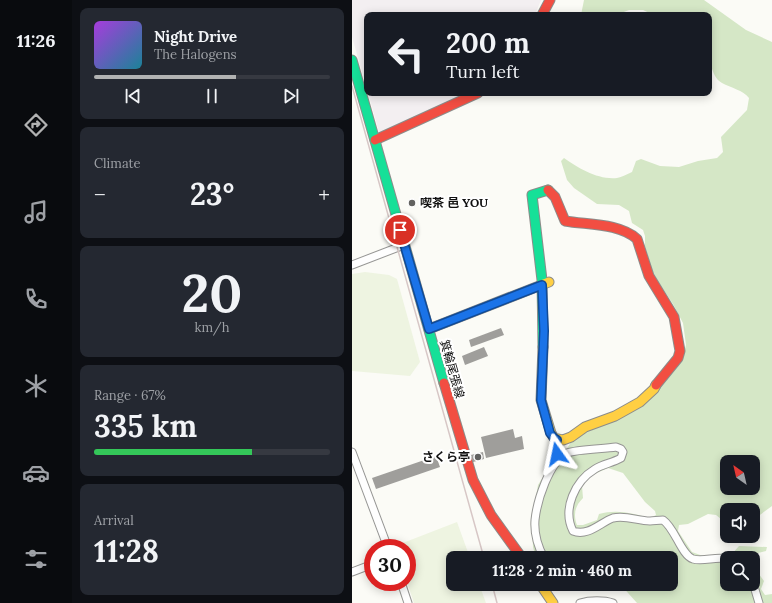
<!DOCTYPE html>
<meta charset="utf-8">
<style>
body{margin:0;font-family:Lora,"Noto Sans JP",serif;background:#242831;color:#f1f3f6;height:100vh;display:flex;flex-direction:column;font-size:15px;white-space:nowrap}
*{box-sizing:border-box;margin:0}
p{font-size:13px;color:#9ea1a6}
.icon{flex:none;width:22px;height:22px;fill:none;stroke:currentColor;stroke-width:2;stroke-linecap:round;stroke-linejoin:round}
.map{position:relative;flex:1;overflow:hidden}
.drawer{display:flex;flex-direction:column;gap:8px;padding:8px;background:#0d0f14;width:280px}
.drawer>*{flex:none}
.hud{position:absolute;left:12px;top:12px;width:348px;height:84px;border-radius:8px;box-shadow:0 2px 10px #0003;background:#171b24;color:#f1f3f6;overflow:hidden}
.needle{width:26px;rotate:326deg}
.controls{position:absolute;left:368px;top:455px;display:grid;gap:8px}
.controls a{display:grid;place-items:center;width:40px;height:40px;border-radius:8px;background:#171b24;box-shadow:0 2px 10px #0003;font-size:20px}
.speed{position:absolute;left:12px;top:539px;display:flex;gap:8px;font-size:20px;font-weight:700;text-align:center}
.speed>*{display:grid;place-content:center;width:52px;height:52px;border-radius:50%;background:#171b24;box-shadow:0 2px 10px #0003;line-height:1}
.speed .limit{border:6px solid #d22;background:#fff;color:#111}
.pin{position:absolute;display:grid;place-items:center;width:34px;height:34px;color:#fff;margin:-17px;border:2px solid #fff;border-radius:50%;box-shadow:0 1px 4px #0007}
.me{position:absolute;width:44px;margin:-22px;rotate:348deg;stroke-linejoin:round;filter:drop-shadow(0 0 3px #0008)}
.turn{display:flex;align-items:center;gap:14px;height:84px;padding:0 16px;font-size:18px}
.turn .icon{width:52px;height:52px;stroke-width:2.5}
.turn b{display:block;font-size:28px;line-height:34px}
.big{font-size:30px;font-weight:800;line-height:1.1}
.drawer .widget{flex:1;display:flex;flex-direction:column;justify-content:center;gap:6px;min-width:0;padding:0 14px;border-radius:8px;background:#242831}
.drawer .dial{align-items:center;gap:0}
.dial b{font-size:52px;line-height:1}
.song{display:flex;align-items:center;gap:12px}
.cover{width:48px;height:48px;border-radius:6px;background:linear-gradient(135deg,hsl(280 70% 55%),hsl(190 70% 35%))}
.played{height:4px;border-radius:2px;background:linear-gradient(90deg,#b1b2b2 60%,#363941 60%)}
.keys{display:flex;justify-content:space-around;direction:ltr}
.heat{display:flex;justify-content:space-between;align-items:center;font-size:22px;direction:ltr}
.charge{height:6px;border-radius:3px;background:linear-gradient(90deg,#34c759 67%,#363941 0)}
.trip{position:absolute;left:94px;top:551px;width:232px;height:40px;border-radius:8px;background:#171b24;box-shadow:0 2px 10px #0003;font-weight:800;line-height:40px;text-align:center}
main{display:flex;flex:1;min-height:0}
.tabs{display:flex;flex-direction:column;width:72px;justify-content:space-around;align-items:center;background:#090b0e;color:#9ea1a6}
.tabs .icon{width:28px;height:28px}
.tabs .active{color:#b1b2b2}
.tabs b{font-size:18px;color:#f1f3f6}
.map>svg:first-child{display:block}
</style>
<main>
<nav class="tabs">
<b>11:26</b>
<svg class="icon active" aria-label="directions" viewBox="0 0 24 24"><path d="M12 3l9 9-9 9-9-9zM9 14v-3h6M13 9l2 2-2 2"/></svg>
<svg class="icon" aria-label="music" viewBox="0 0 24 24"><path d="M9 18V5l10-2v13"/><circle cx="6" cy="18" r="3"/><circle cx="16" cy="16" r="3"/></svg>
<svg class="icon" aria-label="phone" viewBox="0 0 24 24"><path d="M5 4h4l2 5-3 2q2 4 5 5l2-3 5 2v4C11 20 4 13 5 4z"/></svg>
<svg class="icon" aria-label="climate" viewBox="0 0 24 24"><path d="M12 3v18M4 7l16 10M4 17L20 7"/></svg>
<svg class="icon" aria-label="car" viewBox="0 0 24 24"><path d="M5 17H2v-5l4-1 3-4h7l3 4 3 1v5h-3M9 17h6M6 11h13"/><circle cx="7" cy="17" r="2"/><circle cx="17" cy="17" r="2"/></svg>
<svg class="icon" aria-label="filters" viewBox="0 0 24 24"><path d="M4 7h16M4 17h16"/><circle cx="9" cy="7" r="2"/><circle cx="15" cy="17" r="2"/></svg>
</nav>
<section class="drawer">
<div class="widget">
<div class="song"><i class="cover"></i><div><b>Night Drive</b><p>The Halogens</p></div></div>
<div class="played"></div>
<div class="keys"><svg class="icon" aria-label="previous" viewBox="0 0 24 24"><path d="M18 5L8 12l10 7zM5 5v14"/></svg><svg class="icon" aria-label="pause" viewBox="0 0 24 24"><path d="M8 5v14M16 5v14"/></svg><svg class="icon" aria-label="next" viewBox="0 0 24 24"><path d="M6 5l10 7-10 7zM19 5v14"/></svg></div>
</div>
<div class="widget"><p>Climate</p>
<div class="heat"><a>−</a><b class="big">23°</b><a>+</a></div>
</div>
<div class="widget dial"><b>20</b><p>km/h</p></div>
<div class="widget"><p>Range · 67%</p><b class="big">335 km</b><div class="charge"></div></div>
<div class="widget"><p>Arrival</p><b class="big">11:28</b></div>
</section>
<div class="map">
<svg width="420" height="603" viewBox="0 0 420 603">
<rect width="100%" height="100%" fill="#fbfbf6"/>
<g fill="#f3eff1">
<path d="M0 0H189L183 15H15V89L0 37Z"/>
<path d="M16 93H116L31 133 27 132Z"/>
</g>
<path fill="#d5e7c6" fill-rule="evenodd" d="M232 0H352L394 30 420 42V506L401 520V510H375V524L364 515 356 514 336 524 327 525 326 531 340 552 351 556 379 555 387 546 415 547 414 551 398 555V558H375V584H401V566L412 581 409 589 413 595 420 594V603H285L268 584H319V558H184L181 547 180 520 186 485 201 461 212 453 223 436 295 402 307 390 313 379 329 362 334 345 331 323 321 304 305 280 300 270 293 246V236L291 230 280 223 277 211 267 205 245 204 222 188 215 180 209 161 212 158C226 168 246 180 265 178 270 177 275 174 280 172L284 161 289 159 308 166 327 167 346 161 365 158 371 152 369 137 395 110 397 98C391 90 379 88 370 83 353 74 357 32 357 15H302L291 10H277L264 15H229ZM375 462H401V488H375ZM256 468 271 473 293 502 303 511 304 515 298 518C281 513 264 509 247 514L245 520 231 525H225C221 514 223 506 231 498L230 486 238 476Z"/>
<g fill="#eef4e1">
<path d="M13 272 37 275 45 279 68 362 58 376 0 371V274Z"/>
<path d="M105 522 118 558H101V584H127L134 603H62L55 582V548H43V546Z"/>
</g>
<g fill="#9f9e9b">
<path d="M149 328 152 335 119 347 117 340Z"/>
<path d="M132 347 136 356 113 365 110 356Z"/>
<path d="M161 429 163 438 170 436 172 449 134 458 129 437Z"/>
<path d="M131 452 132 459 121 462 119 455Z"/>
<path d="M84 456 88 467 24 489 20 478Z"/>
</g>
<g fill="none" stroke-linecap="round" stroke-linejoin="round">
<g stroke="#969694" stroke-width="9">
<g id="street">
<path d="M0 265 52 245"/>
<path d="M205 440 203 447 207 459"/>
<path d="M0 452 36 548"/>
<path d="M192 558C186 547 182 533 183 520 185 501 197 462 215 453 226 449 252 449 264 447L269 449 271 452 269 458C260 463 251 464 243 469 223 481 210 509 221 531 236 537 249 522 261 518 274 515 286 521 298 521 302 521 306 520 311 520 323 528 329 555 341 559 352 562 364 556 375 559"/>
<path d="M0 572 21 564"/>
<path d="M49 582 56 603"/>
<path d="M401 583 407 603"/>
<path d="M228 603C238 600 252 600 261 603"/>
</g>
</g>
<g stroke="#8c8c8a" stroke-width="11">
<g id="fast">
<path d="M0 60 92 383"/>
<path d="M191 347 190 280 180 195 196 190"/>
</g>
</g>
<g stroke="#8c8c8a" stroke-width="11">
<g id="slow">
<path d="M77 329 197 282"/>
<path d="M191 347 189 400 199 433 202 438 211 440 219 437 233 427 263 416 288 402 302 389 304 385"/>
<path d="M188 584 201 603"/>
</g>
</g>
<g stroke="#8c8c8a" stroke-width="11">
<g id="jam">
<path d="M190 15 198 0"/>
<path d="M23 140 126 93"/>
<path d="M196 190 203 197 213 221C236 225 267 223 285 239L297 276 322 317 328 351 326 358 304 385"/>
<path d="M92 383 121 480 139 515 170 558"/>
</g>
</g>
<use href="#street" stroke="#fefefe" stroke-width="7"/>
<use href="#fast" stroke="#16e098" stroke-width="9"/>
<use href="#slow" stroke="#ffcf43" stroke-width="9"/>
<use href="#jam" stroke="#f24e42" stroke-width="9"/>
<g stroke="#d7c7c6" stroke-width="1.5">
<path d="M0 86 132 558"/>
<path d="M140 584 145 603"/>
</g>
</g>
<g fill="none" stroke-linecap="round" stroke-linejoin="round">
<g stroke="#114b97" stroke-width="10">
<path id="route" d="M48 230 77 329 190 285 192 331 189 400 198 433 202 438 205 440 203 447 205 454"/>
</g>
<use href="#route" stroke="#1a73e8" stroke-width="7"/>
</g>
<g fill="#626260" stroke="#fff" stroke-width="1.5">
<circle cx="60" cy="203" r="4"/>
<circle cx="126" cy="457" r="4"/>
</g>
<g text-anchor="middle" stroke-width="4" stroke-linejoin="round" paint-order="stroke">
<g font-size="12" font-weight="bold" fill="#101010" stroke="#fff" text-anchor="start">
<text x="68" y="207">喫茶 邑 YOU</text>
<text x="118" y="461" text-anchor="end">さくら亭</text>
</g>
<g font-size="12" fill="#101010" stroke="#fff">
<text transform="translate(100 369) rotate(74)" y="4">箕輪尾張線</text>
</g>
</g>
</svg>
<div class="controls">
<a><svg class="needle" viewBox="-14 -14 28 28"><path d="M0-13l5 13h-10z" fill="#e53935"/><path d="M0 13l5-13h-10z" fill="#9ea1a6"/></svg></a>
<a><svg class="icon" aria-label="sound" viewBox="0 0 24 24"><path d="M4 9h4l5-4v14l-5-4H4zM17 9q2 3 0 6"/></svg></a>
<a><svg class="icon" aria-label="search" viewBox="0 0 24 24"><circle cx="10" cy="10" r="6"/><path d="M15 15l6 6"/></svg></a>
</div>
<div class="speed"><div class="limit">30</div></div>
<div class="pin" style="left:48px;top:230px;background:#d93025"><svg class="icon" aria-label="arrive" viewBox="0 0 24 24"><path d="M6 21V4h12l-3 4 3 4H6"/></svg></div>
<svg class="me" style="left:205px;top:454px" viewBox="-20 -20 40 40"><path d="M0-17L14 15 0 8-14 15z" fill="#1a73e8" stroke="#fff" stroke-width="4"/></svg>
<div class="trip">11:28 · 2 min · 460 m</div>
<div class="hud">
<div class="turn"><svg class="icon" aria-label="left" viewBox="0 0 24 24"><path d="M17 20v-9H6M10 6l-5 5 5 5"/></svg><div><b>200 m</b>Turn left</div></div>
</div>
</div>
</main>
